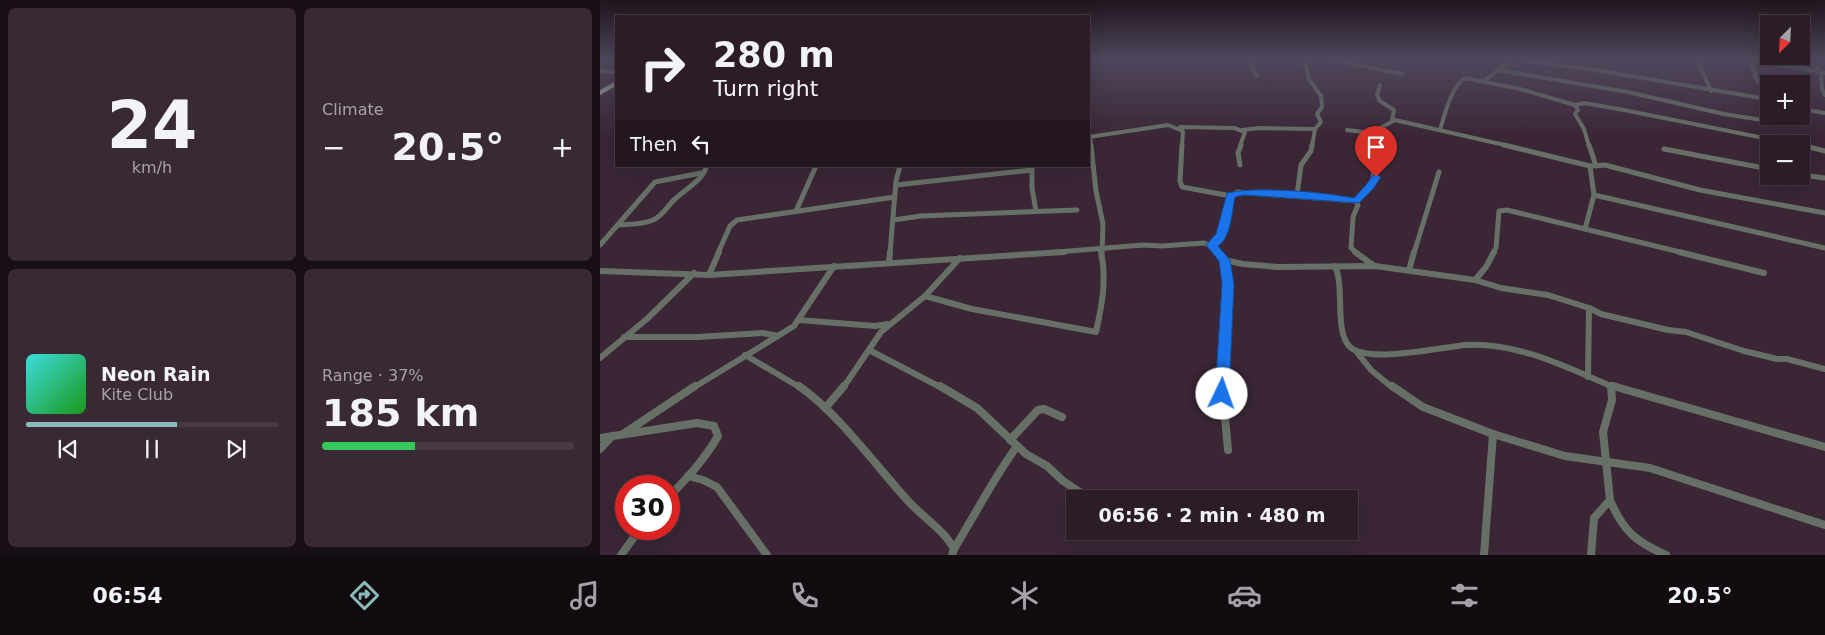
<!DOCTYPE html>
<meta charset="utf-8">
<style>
body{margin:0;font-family:"DejaVu Sans",sans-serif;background:#382934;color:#f1f3f6;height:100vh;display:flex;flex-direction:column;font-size:19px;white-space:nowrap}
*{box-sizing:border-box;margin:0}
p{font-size:16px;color:#a6a1a8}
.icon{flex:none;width:28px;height:28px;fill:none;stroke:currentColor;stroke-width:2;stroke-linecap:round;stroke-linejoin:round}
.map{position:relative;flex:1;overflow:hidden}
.details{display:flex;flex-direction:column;gap:8px;padding:8px;background:#180f16;width:600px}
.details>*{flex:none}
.banner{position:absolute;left:15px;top:15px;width:475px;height:152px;border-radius:0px;box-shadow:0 5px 20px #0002,0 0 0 1px #483a45;background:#2c1c28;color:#f1f3f6;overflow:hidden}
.needle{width:32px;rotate:204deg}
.fabs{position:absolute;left:1160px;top:15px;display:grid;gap:10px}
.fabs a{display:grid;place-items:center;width:50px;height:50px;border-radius:0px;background:#2c1c28;box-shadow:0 5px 20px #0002,0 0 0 1px #483a45;font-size:25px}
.speed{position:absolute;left:15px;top:475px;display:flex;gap:10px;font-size:25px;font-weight:700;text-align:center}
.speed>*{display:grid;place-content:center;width:65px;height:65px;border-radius:50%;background:#2c1c28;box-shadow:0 5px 20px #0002,0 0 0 1px #483a45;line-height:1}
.speed .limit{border:8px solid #d22;background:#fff;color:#111}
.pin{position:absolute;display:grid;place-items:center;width:42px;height:42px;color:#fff;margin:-51px -21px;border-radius:50% 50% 50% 0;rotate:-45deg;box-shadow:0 0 5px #0007}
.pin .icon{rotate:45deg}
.me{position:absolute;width:55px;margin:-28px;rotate:3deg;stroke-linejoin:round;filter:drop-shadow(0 0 4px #0008)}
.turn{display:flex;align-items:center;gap:18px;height:105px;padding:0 15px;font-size:22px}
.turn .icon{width:65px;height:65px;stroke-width:2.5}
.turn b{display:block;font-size:35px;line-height:42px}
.then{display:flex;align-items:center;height:48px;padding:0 15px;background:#0003;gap:10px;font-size:19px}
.big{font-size:38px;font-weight:600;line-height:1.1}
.details .widget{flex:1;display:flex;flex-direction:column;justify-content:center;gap:8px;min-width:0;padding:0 18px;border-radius:8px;background:#382934}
.details .dial{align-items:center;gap:0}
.dial b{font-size:65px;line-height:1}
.song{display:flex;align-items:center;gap:15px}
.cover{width:60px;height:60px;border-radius:8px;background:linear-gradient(135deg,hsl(180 70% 55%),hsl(120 70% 35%))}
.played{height:5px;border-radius:2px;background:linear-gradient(90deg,#8bbbb9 60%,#483a45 60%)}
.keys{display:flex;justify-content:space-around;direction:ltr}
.heat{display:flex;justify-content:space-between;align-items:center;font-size:28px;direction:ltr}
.charge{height:8px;border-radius:4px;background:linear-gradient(90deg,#34c759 37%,#483a45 0)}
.details .tiles{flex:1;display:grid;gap:8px;grid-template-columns:repeat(2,1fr)}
.trip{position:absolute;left:466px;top:490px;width:292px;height:50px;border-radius:0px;background:#2c1c28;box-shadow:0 5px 20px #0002,0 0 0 1px #483a45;font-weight:600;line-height:50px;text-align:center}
.tabs{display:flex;height:80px;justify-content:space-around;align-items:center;background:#120b10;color:#a6a1a8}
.tabs .icon{width:35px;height:35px}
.tabs .active{color:#8bbbb9}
.tabs b{font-size:22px;color:#f1f3f6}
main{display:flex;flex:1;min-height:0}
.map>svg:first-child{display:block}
</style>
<main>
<section class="details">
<div class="tiles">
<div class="widget dial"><b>24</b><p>km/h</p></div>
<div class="widget"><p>Climate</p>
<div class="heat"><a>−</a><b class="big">20.5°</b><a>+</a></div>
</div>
<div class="widget">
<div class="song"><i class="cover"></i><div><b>Neon Rain</b><p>Kite Club</p></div></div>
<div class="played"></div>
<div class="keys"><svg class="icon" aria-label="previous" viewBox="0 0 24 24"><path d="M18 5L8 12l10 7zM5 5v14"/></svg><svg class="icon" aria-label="pause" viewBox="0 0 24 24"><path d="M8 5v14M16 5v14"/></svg><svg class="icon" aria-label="next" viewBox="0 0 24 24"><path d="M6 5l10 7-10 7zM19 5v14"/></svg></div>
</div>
<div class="widget"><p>Range · 37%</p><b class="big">185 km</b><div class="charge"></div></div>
</div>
</section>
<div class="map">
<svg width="1225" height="555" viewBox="0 0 1225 555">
<rect width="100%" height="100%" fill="#3a2635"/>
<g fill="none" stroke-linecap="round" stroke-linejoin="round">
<g stroke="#677066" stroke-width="4">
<path d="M503 59H538"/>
<path d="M652 59 653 69 657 76"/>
<path d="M704 59 709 79 721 96 722 107 717 114 721 122 715 129 712 146"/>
<path d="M729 59 802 74"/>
<path d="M913 59 990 69 1167 99"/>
<path d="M1097 59 1111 91"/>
<path d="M1146 59 1225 73"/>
<path d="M1209 59 1221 73 1222 89 1225 95"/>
<path d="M1149 60 1156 74 1154 76 1167 91 1169 101"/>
<path d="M897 70 1028 92 1124 114 1162 120"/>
<path d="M0 71 16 72"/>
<path d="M884 81 906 64 907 59"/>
<path d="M780 85 777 95 780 101 794 110 792 120"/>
<path d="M975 105 978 110 975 114 984 129 989 146"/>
<path d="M1201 109 1225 113"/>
<path d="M580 127 634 128 645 132 640 146"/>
<path d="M642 130 658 128 715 129"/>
<path d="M747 130 771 133 795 120 909 146"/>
<path d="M840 130C844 116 852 85 865 78L920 89 975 105 984 103 1024 110 1194 144"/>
<path d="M490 136 491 146"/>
<path d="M489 137 568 125 583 131 582 146"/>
<path d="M1201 145 1205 146"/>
</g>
<g stroke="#677066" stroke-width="5">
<path d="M491 145 496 191 503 224 502 253"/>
<path d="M582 145 580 181 582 187 631 196"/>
<path d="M904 145 990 166 1005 165 1100 190 1225 213"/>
<path d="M989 145 996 166"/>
<path d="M1201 145 1225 151"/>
<path d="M1064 149 1169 169"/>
<path d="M640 165 638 153 641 145"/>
<path d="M990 166 994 195 985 229 1084 253"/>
<path d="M432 170V188L436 211"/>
<path d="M1201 175 1225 178"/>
<path d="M296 185 432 170 431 166"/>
<path d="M697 195 701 165 711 151 712 145"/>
<path d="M994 195 1225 248"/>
<path d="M756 201 773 180 775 154"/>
<path d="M196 211 216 166"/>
<path d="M293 220 321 216 477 210"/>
<path d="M18 225C29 224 42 225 53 220 63 216 67 206 75 199 83 191 106 178 106 166"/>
<path d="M0 245 55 182 101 173"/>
<path d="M611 245 618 241 631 196 637 192 756 201 758 205 753 217 751 248 757 253"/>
<path d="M118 253 130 226 137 220 295 197"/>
<path d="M290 253 296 181 300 166"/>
<path d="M445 253 543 245 562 246 604 243 614 247 618 253"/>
<path d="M814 253 839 172"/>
<path d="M893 253 896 248 899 211 907 210 985 229"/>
</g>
<g stroke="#677066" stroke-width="6">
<path d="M617 252 624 260 643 264 677 267 775 266 875 280 901 288 948 295 989 308 1001 314 1068 330 1086 332 1144 351 1177 359H1187L1225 369"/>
<path d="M755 252 773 265"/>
<path d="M1079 252 1164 273"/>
<path d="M289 263 290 252"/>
<path d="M735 266C745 287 734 332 750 347 768 364 842 347 866 345 917 342 966 367 1011 386V388"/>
<path d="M809 270 814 252"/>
<path d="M0 271 109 275 464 252"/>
<path d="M109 275 119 252"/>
<path d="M875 280 886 267 894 252"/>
<path d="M325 296 372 309 496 332C502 305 507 279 501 252"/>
<path d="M199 320 275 326 288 324"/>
<path d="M24 337H98L163 333 178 336"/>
<path d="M269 350 342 388"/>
<path d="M756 351 771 370 793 388"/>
<path d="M145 355 201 388"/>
<path d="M0 358 48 318 94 273"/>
<path d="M988 377 989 308"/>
<path d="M1011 386 1017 388"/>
<path d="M93 388 194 326 234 266"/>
<path d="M243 388 281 332 325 296 360 258"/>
<path d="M622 388 628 284 624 260"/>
</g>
<g stroke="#677066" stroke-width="8">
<path d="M199 386C239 414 276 466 309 502 324 518 344 530 354 549L352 555"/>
<path d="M340 386 377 408 426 454 447 466 463 481 483 494"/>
<path d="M622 386 628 450"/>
<path d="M792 386 823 407 893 434 965 456 1050 468 1225 525"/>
<path d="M1013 386 1225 447"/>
<path d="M227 406 244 386"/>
<path d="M23 434 95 386"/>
<path d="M0 438 97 423 114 426 118 436C105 459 87 478 69 497"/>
<path d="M410 440 438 410 444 409 462 417"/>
<path d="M0 449 12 436"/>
<path d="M88 476 103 480 117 487 167 555"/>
<path d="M1010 500C1023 531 1036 542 1066 555"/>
<path d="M354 549C375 515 393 479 417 446"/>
<path d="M21 555 40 529"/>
<path d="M884 555 893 434"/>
<path d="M991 555 994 518 1010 500 1003 432 1012 400 1011 386"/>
</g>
<path fill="#abbfaa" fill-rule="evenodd" d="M16 81V86L0 95V90Z"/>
</g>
<linearGradient id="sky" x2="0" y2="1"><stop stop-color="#20151d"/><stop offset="0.43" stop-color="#4f475c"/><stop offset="1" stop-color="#4f475c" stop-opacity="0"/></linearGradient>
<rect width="1225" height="137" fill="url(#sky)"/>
<path fill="#1a73e8" stroke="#114b97" d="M776 174 781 177 773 189 759 203 644 195 635 197C632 211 631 238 618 246L630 260 634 284 629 394 627 398 622 400 617 398 615 394 622 284 619 261 606 245 616 234 627 193C658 186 722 192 754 198L766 185 773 175Z"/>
</svg>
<div class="fabs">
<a><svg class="needle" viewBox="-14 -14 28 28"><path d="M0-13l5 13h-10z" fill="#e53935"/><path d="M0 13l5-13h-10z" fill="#a6a1a8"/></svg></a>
<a>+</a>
<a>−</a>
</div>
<div class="speed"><div class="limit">30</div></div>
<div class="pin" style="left:776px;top:177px;background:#d93025"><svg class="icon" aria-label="arrive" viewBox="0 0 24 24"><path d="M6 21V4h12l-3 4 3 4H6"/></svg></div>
<svg class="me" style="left:622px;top:394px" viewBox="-20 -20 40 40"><circle r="19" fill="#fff"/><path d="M0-13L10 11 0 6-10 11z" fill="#1a73e8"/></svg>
<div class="trip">06:56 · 2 min · 480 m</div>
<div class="banner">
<div class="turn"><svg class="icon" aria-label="right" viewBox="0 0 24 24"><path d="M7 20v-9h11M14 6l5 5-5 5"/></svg><div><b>280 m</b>Turn right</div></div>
<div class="then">Then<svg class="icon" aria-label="left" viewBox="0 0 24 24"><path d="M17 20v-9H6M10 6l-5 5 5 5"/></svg></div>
</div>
</div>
</main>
<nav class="tabs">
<b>06:54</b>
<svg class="icon active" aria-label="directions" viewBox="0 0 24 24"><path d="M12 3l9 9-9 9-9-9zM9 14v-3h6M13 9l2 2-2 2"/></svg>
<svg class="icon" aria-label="music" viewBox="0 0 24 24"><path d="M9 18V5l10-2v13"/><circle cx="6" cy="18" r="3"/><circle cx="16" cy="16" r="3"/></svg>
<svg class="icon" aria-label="phone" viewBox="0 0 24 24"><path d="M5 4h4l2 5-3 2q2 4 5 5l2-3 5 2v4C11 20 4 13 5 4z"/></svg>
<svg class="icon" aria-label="climate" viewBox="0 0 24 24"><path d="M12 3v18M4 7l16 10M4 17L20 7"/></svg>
<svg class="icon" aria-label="car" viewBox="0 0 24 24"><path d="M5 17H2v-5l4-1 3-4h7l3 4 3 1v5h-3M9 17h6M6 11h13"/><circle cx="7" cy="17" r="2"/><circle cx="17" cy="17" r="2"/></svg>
<svg class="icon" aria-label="filters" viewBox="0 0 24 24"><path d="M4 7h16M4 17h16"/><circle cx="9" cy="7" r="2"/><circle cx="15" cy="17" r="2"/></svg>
<b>20.5°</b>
</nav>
